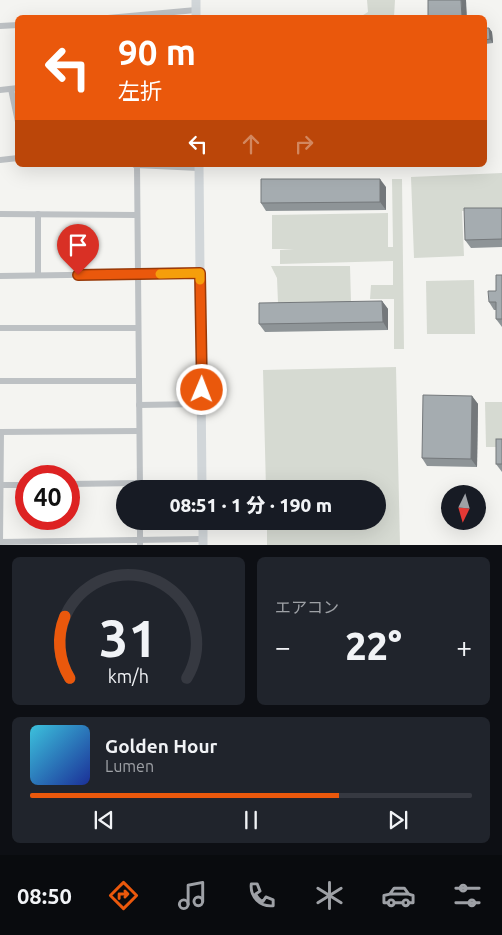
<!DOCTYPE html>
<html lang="ja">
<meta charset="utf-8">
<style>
body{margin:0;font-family:Ubuntu,"Noto Sans JP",sans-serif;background:#20242c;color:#f1f3f6;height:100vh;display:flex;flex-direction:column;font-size:19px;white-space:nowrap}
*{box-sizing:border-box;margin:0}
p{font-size:16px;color:#9ea1a6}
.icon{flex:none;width:28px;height:28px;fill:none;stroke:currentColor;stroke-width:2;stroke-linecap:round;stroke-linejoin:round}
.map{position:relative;height:545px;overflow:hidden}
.panel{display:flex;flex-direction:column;gap:12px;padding:12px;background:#0d0f14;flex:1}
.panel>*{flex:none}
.guide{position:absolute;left:15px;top:15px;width:472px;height:152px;border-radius:8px;box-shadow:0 5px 20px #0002;background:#ea580c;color:#fff;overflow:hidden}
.needle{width:32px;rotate:185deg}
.fabs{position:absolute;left:441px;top:485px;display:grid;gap:10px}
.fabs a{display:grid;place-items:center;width:45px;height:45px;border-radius:50%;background:#171b24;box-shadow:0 5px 20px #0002;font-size:25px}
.speed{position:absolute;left:15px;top:465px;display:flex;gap:10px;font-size:25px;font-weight:700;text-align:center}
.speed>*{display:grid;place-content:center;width:65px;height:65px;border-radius:50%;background:#171b24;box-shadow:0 5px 20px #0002;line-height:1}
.speed .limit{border:8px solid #d22;background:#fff;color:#111}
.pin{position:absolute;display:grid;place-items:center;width:42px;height:42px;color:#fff;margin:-51px -21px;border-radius:50% 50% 50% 0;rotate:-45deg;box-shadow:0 0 5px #0007}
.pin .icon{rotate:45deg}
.me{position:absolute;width:55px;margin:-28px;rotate:1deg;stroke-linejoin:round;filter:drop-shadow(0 0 4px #0008)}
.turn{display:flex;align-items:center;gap:18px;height:105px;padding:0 20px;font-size:22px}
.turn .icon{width:65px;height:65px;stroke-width:2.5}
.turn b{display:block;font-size:35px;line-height:42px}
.lanes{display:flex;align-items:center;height:48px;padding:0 20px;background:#0003;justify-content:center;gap:25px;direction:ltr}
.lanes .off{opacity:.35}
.big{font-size:38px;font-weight:800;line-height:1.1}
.panel .widget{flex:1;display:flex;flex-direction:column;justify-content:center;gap:8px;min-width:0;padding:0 18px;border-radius:8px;background:#20242c}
.panel .dial{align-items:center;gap:0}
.dial svg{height:130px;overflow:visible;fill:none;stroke:#363941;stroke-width:7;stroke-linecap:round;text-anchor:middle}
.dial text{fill:#f1f3f6;stroke:none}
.song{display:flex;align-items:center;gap:15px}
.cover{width:60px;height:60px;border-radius:8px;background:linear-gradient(135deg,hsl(190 70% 55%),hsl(230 70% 35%))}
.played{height:5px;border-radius:2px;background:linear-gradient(90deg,#ea580c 70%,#363941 70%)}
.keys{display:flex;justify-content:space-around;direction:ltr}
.heat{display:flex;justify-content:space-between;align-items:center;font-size:28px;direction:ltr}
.panel .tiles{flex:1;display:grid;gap:12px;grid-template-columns:1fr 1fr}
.widget:last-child{grid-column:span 2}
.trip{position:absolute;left:116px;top:480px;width:270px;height:50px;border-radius:25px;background:#171b24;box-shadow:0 5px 20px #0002;font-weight:800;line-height:50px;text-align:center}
.tab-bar{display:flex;height:80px;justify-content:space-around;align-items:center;background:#090b0e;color:#9ea1a6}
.tab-bar .icon{width:35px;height:35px}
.tab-bar .current{color:#ea580c}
.tab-bar b{font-size:22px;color:#f1f3f6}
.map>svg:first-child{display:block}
</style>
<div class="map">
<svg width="502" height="545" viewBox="0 0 502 545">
<rect width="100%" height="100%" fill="#f4f4f1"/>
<g fill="#d6dad2">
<path d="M367 0H395L394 17H360L368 12Z"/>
<path d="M502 173V209L462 211 464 256 414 258 411 177Z"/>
<path d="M392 179H402L404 349H394V299H370L371 285H393V261L280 264V250L294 249H272V215L388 213V247H393Z"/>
<path d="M271 266H350L351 302 278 303 277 278Z"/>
<path d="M474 280 475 334H427L426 281Z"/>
<path d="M396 367 400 545H267V521H378V489H266L263 370Z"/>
<path d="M485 402H502V447H486Z"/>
</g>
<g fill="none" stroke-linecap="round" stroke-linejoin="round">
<g stroke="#bdc1c4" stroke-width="6">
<path d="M108 18 196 10"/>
<path d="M0 26 18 25"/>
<path d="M11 89 18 122"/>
<path d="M0 90 18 88"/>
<path d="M0 160 18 158"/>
<path d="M135 165 199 168"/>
<path d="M137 165 140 489"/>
<path d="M0 214 137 215"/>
<path d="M38 275V214"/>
<path d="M0 276 200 273"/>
<path d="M0 328H138"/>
<path d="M0 381H138"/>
<path d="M139 405 201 404"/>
<path d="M0 432 139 431"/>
<path d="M69 484 140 483"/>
<path d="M1 485H26"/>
<path d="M140 521V545"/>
<path d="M0 542 203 539"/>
<path d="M0 542 1 432"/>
</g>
<g stroke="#d1d6d9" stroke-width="9">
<path d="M196 0V18"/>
<path d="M199 165 202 489"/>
<path d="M203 521V545"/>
</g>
</g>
<g fill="#8e9497">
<path d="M485 28H489L492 32 493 43 485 44Z"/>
<path d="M386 187V210L266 211 261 203Z"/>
<path d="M502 208V247L471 248 465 240Z"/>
<path d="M502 275V327L496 319V310H494L489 302 496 291Z"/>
<path d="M382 301 388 309V330L265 332 259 324Z"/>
<path d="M472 396 478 404 477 467 427 466 422 458Z"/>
<path d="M502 439V472L496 464Z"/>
</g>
<g fill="#74787b">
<path d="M461 0H466L467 18H462Z"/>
<path d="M489 28 492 32 493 43 490 39Z"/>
<path d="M380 179 386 187V210L380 202Z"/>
<path d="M382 301 388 309V330L383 322Z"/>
<path d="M472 396 478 404 477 467 471 459Z"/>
</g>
<g fill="#a5acb0" stroke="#74787b">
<path d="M428 0H461L462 18H428Z"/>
<path d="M485 28H489L490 39 485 40Z"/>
<path d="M261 179H380V202L261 203Z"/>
<path d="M464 208H502V239L465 240Z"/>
<path d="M496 275H502V319H496V302H489L488 291H496Z"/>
<path d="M382 301 383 322 259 324V303Z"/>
<path d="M423 395 472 396 471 459 422 458Z"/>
<rect x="496" y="439" width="6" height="25"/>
</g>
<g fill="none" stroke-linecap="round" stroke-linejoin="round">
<g stroke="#983908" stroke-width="12">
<path id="route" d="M78 275 200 273 202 390"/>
</g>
<use href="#route" stroke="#ea580c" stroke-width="9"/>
<path stroke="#f59e0b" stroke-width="9" d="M160 274 200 273V280"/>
</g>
</svg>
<div class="fabs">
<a><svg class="needle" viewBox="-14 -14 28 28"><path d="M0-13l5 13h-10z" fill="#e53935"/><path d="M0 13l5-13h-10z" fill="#9ea1a6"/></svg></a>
</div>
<div class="speed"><div class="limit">40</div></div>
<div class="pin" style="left:78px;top:275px;background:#d93025"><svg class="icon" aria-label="arrive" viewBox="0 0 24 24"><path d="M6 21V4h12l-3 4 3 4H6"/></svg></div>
<svg class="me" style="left:202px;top:390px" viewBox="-20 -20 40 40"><circle r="17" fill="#ea580c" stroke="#fff" stroke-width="3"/><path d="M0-11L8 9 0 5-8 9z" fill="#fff"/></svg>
<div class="trip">08:51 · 1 分 · 190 m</div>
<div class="guide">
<div class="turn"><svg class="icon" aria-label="left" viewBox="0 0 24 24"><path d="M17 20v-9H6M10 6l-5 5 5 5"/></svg><div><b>90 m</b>左折</div></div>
<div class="lanes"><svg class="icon" aria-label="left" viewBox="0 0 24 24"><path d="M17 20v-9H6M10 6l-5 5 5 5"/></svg><svg class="icon off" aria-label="ahead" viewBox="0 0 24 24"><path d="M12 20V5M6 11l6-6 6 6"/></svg><svg class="icon off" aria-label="right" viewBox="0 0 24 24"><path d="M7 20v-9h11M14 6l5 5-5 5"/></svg></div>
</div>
</div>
<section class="panel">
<div class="tiles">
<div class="widget dial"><svg viewBox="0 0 100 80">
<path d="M14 69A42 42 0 1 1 86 69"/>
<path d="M14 69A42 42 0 0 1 11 31" stroke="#ea580c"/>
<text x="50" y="56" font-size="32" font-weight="700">31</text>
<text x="50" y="72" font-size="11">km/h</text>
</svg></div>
<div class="widget"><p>エアコン</p>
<div class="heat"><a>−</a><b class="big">22°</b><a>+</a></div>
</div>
<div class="widget">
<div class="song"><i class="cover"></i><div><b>Golden Hour</b><p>Lumen</p></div></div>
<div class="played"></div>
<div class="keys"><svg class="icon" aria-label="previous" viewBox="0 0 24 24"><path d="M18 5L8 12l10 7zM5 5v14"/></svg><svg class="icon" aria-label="pause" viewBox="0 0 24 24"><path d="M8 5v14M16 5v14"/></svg><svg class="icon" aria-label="next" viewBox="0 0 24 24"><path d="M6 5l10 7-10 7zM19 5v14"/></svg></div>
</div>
</div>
</section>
<nav class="tab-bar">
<b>08:50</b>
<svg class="icon current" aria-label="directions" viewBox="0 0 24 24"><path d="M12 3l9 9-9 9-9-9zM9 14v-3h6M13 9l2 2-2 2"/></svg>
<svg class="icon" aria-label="music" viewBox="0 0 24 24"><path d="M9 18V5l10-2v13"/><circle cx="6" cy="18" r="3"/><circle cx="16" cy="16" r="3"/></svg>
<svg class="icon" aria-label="phone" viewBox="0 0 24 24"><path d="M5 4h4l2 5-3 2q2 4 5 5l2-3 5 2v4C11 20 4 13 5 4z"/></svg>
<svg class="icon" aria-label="climate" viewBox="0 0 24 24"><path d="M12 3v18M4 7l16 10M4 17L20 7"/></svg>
<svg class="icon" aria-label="car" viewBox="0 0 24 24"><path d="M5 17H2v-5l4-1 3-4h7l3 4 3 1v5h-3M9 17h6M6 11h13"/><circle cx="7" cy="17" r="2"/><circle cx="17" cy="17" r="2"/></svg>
<svg class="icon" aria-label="filters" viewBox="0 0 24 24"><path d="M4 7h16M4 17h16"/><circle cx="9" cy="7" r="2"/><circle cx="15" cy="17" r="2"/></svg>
</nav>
